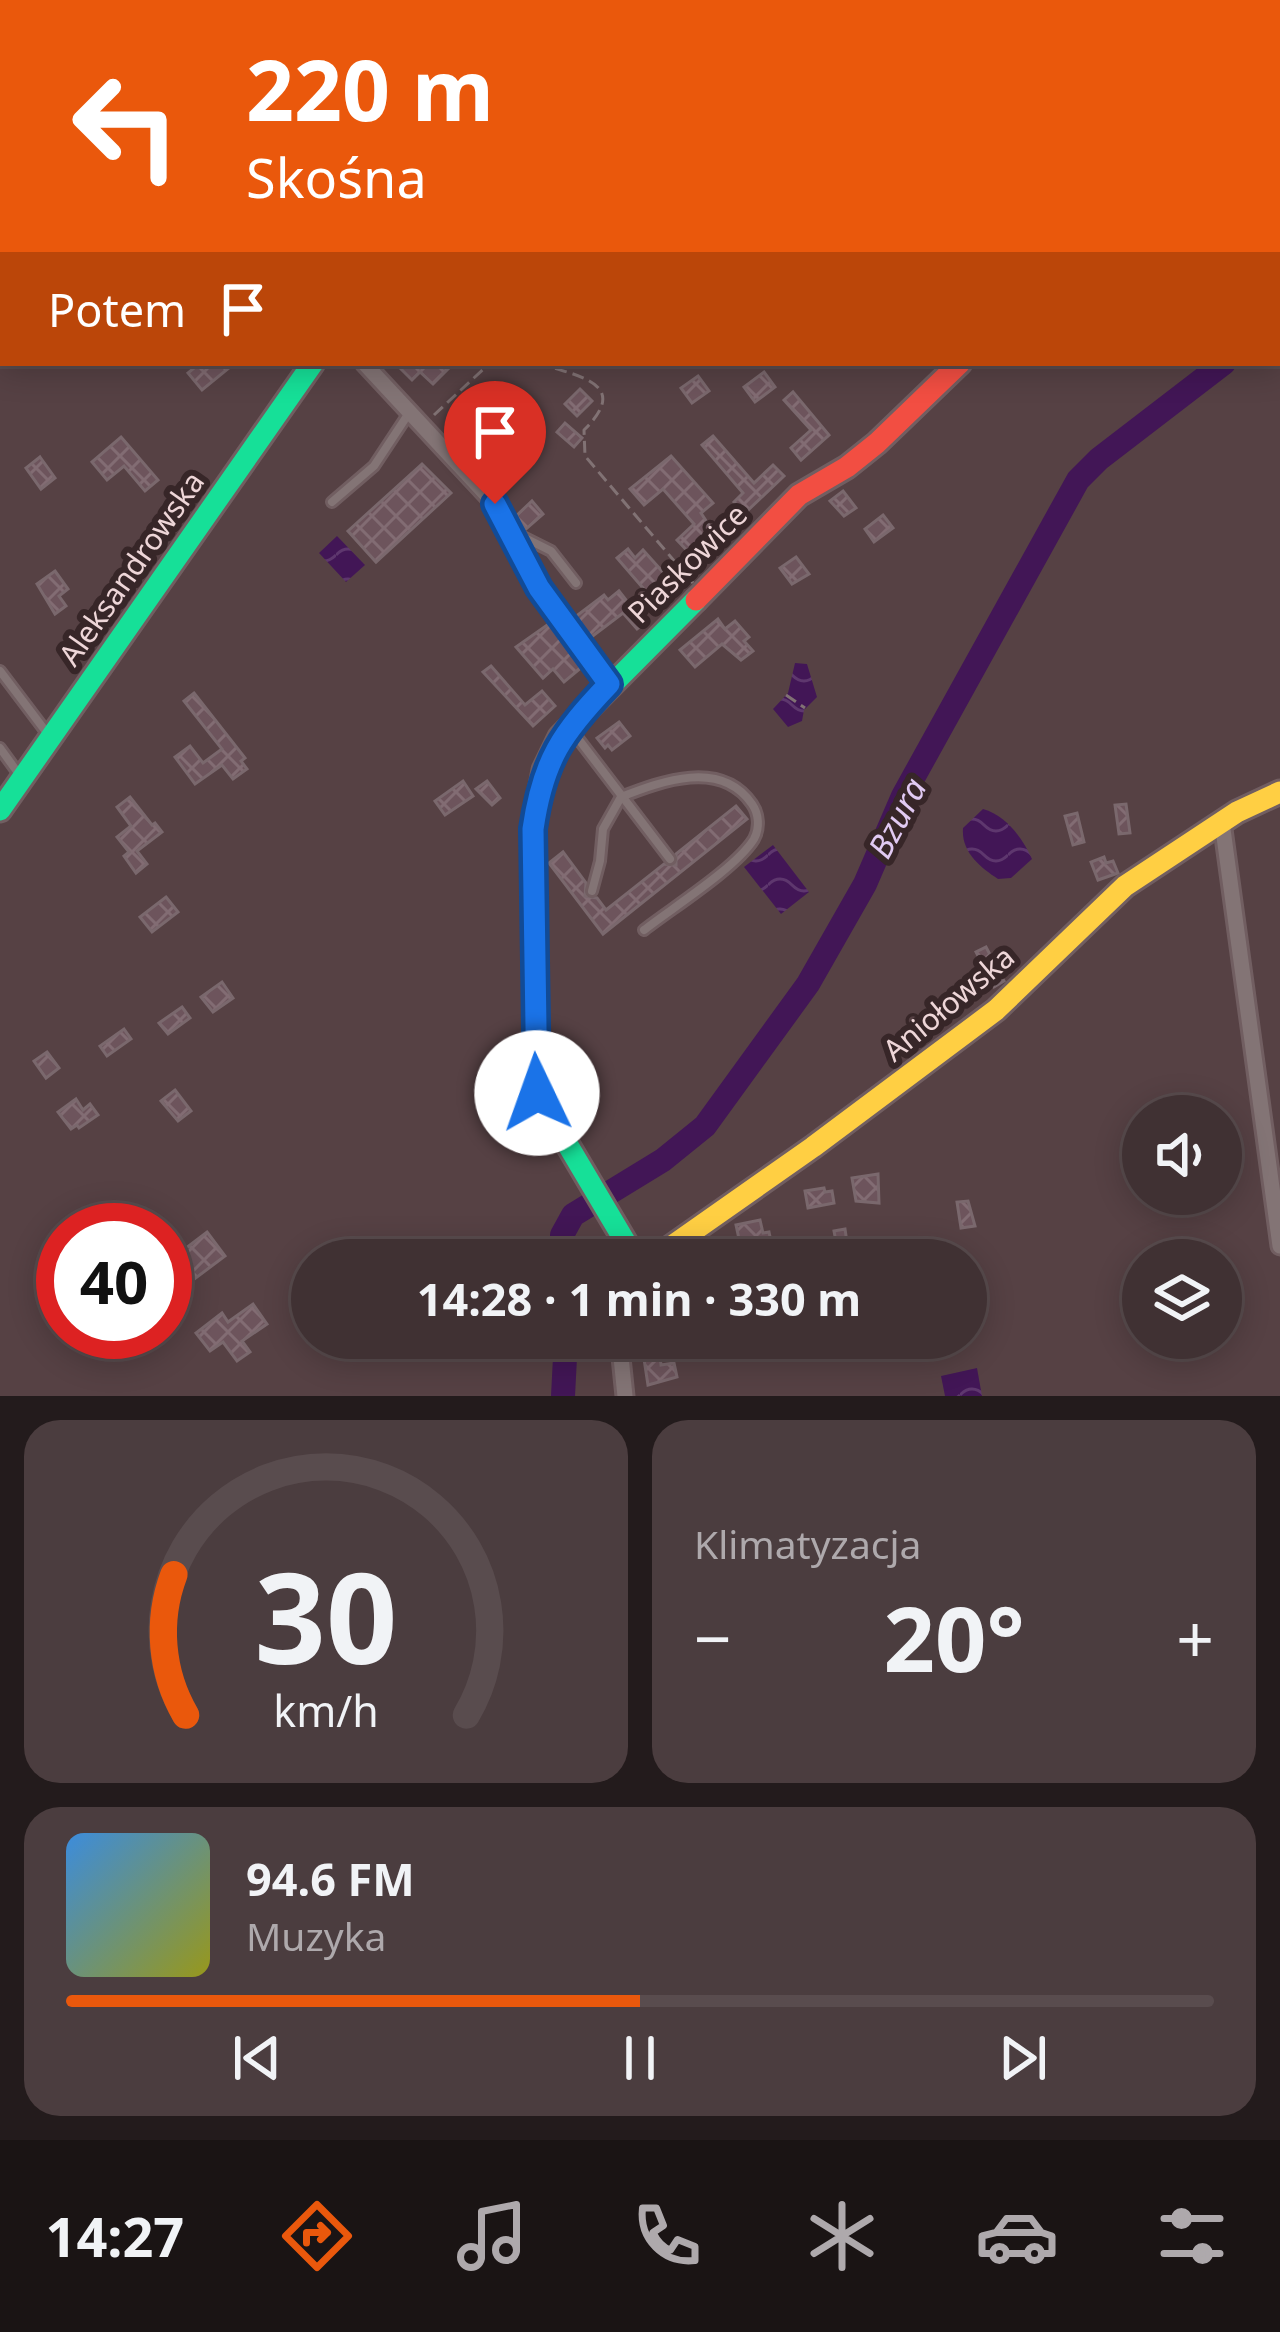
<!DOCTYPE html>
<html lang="pl">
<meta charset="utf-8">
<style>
body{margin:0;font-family:"Noto Sans",sans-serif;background:#4b3d3f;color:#f1f3f6;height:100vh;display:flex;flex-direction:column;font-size:45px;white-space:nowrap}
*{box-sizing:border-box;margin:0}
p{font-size:39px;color:#aea9ac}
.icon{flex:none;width:66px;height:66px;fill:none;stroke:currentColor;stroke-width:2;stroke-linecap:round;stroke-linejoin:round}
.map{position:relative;height:1396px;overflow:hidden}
.sheet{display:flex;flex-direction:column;gap:24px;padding:24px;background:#231b1c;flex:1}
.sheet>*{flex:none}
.top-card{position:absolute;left:0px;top:0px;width:1281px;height:366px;box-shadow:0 6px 30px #0003,0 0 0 3px #594c4e;background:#ea580c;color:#fff;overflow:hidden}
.controls{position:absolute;left:1122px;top:1095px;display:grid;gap:24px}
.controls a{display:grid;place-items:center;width:120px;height:120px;border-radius:50%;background:#403133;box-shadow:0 6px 30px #0003,0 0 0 3px #594c4e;font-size:60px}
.speed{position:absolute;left:36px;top:1203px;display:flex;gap:24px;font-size:60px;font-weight:700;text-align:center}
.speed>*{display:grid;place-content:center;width:156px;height:156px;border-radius:50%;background:#403133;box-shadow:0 6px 30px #0003,0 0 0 3px #594c4e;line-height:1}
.speed .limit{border:18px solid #d22;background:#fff;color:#111}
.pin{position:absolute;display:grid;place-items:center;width:102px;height:102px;color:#fff;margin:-123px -51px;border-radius:50% 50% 50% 0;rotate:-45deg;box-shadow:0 0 12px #0007}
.pin .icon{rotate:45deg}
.me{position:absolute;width:132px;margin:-66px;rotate:357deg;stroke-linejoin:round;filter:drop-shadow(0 0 9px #0008)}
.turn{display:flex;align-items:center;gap:42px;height:252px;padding:0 48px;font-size:54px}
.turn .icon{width:156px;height:156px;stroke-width:2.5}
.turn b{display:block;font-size:84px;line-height:102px}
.then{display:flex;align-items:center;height:114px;padding:0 48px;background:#0003;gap:24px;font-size:45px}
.big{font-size:90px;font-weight:700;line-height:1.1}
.sheet .tile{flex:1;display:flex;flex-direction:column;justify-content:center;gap:18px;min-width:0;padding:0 42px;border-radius:36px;background:#4b3d3f}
.sheet .dial{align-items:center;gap:0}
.dial svg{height:312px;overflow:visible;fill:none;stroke:#594c4e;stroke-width:7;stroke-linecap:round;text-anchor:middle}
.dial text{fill:#f1f3f6;stroke:none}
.song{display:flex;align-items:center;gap:36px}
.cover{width:144px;height:144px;border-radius:18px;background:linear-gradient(135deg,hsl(210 70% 55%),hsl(60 70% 35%))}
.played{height:12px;border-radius:6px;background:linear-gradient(90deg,#ea580c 50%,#594c4e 50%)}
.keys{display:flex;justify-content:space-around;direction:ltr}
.heat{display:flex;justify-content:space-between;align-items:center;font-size:66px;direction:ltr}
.sheet .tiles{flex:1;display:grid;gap:24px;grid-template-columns:1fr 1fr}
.tile:last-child{grid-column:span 2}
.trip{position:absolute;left:291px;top:1239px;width:696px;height:120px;border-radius:60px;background:#403133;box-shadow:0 6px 30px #0003,0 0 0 3px #594c4e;font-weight:700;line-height:120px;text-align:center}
.tab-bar{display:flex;height:192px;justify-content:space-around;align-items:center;background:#1a1414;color:#aea9ac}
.tab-bar .icon{width:84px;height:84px}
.tab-bar .current{color:#ea580c}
.tab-bar b{font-size:54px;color:#f1f3f6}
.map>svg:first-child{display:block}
</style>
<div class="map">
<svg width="1280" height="1396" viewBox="0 0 1280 1396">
<defs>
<pattern id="water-waves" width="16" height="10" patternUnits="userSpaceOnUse" patternTransform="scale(3)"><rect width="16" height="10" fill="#421656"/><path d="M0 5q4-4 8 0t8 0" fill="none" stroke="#5e376e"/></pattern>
<pattern id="building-cross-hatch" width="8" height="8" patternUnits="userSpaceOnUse" patternTransform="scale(3)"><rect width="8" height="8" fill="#6d545c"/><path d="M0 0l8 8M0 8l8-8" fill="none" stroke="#826c73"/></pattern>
</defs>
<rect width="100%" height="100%" fill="#564144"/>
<g fill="url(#water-waves)">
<path d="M337 536 365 565 346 582 319 553Z"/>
<path d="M795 663 807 664 817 697 804 710 802 721 788 727 773 709 788 693Z"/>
<path d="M983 809C1007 816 1022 838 1032 859L1011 878 998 879C980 867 961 852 963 828Z"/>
<path d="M773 845 809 892 781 914 744 867Z"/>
<path d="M977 1368 982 1396H945L941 1376Z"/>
</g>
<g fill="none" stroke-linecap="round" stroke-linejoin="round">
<g stroke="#421656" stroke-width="24">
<path d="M1278 307 1280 305"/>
<path d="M563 1260 562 1235 573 1215 663 1160 705 1126 808 984 865 884 903 796 1078 480 1099 459 1224 363"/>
<path d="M563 1396 566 1338"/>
</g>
</g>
<g fill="url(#building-cross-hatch)" stroke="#7a686d" stroke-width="3">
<path d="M200 363H235L202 390 188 373Z"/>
<path d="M395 363H454L433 384 420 372 412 380Z"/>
<path d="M764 372 775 387 755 402 744 387Z"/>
<path d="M698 376 709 391 692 403 681 388Z"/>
<path d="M580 389 592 401 577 416 565 404Z"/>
<path d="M793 392 829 435 801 460 791 448 811 430 784 400Z"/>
<path d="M565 423 582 438 574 447 557 432Z"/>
<path d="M713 436 754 483 773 465 784 476 745 513 734 502 743 493 702 445Z"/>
<path d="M121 437 158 480 145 491 124 466 107 480 92 462Z"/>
<path d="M514 454 525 466 509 481 498 469Z"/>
<path d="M671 456 713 503 701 513 718 539 695 559 677 540 694 524 663 489 644 505 630 489Z"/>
<path d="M40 457 55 478 41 489 26 468Z"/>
<path d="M422 464 451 493 376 562 348 531Z"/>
<path d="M843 491 856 508 844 516 830 501Z"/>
<path d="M532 501 543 514 526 529 515 517Z"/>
<path d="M883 515 893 528 874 542 865 529Z"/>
<path d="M628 549 635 558 643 550 669 579 650 596 617 558Z"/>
<path d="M796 557 809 574 792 584 780 568Z"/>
<path d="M55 571 68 589 59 596 66 606 55 614 37 584Z"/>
<path d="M619 591 644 623 637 629 623 613 590 638 575 617 604 595 608 600Z"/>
<path d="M718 619 725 629 735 621 749 637 744 641 753 651 741 660 722 644 695 667 680 650Z"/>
<path d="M550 623 582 667 564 682 553 669 543 678 516 647Z"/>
<path d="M491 666 525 705 542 691 555 706 533 726 483 672Z"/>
<path d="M194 693 245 758 241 761 247 769 233 779 222 765 195 784 175 757 190 746 203 763 222 749 184 701Z"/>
<path d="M619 722 630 736 612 750 608 745 605 748 597 738Z"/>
<path d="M463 781 473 796 445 815 435 801Z"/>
<path d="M487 781 500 798 492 805 476 789Z"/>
<path d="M130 797 152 825 155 823 162 832 137 851 147 864 136 873 124 856 129 852 117 837 131 826 117 807Z"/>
<path d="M1126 804 1130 833 1119 834 1115 805Z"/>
<path d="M736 806 747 819 603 934 549 863 563 852 586 883 585 896 597 898 606 910 664 864 676 865V854Z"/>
<path d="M1077 813 1084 842 1073 845 1065 816Z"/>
<path d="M1104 857 1106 863 1113 861 1118 873 1098 880 1091 862Z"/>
<path d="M166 897 178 912 152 932 140 917Z"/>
<path d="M986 947 1004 981 994 987 976 952Z"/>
<path d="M222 982 233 998 213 1012 201 997Z"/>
<path d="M935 1004 948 1020 935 1031 922 1014Z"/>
<path d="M182 1007 190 1018 168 1034 159 1023Z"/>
<path d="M124 1029 131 1039 107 1056 100 1046Z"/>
<path d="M47 1052 59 1068 46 1078 34 1061Z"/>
<path d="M175 1090 191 1111 178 1121 161 1101Z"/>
<path d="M76 1099 83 1110 90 1104 98 1115 79 1128 77 1125 71 1129 58 1112Z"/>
<path d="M878 1174 879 1203 856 1201 852 1178Z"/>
<path d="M824 1188 825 1192 832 1191 834 1203 808 1208 805 1191Z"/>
<path d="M968 1201 975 1226 961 1228 957 1202Z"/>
<path d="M760 1220 763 1233 769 1232 772 1246 742 1253 736 1225Z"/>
<path d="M845 1229 849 1256 839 1258 834 1231Z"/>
<path d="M207 1232 225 1256 177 1292 165 1276V1264Z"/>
<path d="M253 1304 267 1324 242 1341 250 1352 237 1361 223 1342 210 1351 196 1333 222 1313 228 1322Z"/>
<path d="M660 1357 661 1365 674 1363 677 1377 648 1385 644 1359Z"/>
</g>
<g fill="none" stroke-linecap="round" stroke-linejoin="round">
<g stroke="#715e61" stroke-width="14">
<g id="lane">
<path d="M332 502 374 466 409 413"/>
<path d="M511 531 551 551 576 583"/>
<path d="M0 671 50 737"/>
<path d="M570 728 670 859"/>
<path d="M0 748 21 777"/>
<path d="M592 891 600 861 603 829 621 797C662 781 721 759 752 804 759 814 760 828 754 839 736 868 672 908 644 930"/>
</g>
</g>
<g stroke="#715e61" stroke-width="21">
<g id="street">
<path d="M1278 67 1280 65"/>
<path d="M364 363 495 504 539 588 609 684"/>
<path d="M1222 822 1280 1246"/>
<path d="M619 1338 625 1396"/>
</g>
</g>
<g stroke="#715e61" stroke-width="27">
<g id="fast">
<path d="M566 3 568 0"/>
<path d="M0 810 313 363"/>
<path d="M636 1260 537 1093 533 829 544 770 560 737 696 600"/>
</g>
</g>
<g stroke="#715e61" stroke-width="27">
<path id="slow" d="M652 1260 813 1147 996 1010 1125 886 1237 812 1280 792"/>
</g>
<g stroke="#715e61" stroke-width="27">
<path id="jam" d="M696 600 799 495 847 467 877 443 960 363"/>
</g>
<g stroke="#817274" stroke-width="3" stroke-dasharray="12 6" stroke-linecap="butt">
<path d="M692 0 694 3"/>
<path d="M538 363C575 376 633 382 584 430L585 456 693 583"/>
<path d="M434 415 490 363"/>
<path d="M786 695 805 708"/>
</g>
<use href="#lane" stroke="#837475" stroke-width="8"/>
<use href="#street" stroke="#837475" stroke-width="15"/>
<use href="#fast" stroke="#16e098" stroke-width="21"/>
<use href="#slow" stroke="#ffcf43" stroke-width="21"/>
<use href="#jam" stroke="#f24e42" stroke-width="21"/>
</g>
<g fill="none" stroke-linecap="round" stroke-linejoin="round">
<g stroke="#114b97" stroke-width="30">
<path id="route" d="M495 504 539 588 609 684C562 733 543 760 533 829L537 1093"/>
</g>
<use href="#route" stroke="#1a73e8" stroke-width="21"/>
</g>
<g text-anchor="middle" stroke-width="12" stroke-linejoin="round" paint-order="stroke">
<g font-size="30" fill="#eed6d8" stroke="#372628">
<text transform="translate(688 564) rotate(-45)" y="10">Piaskowice</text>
<text transform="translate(132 569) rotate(-55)" y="10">Aleksandrowska</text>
<text transform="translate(949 1004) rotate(-40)" y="10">Aniołowska</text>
</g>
<g font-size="33" font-style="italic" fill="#e1caf3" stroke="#372628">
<text transform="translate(897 818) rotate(-62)" y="12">Bzura</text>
</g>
</g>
</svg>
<div class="controls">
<a><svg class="icon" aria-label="sound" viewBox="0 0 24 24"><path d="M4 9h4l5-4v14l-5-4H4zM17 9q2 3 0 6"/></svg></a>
<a><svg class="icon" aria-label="layers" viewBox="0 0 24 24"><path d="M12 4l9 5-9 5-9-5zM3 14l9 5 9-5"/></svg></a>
</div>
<div class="speed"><div class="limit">40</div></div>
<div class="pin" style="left:495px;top:504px;background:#d93025"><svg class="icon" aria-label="arrive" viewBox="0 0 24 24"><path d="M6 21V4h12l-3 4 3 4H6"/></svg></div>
<svg class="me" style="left:537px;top:1093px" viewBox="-20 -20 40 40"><circle r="19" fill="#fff"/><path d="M0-13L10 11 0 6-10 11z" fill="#1a73e8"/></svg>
<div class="trip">14:28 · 1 min · 330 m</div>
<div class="top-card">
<div class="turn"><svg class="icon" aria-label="left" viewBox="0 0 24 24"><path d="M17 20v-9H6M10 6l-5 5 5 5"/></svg><div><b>220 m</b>Skośna</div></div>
<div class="then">Potem<svg class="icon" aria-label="arrive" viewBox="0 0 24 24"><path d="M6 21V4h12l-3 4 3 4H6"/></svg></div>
</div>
</div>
<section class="sheet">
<div class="tiles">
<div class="tile dial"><svg viewBox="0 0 100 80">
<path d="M14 69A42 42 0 1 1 86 69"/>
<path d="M14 69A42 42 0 0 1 11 33" stroke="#ea580c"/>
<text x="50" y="56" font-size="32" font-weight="700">30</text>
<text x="50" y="72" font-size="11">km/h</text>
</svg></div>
<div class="tile"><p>Klimatyzacja</p>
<div class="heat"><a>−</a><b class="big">20°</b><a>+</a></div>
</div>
<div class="tile">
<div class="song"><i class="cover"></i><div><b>94.6 FM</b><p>Muzyka</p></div></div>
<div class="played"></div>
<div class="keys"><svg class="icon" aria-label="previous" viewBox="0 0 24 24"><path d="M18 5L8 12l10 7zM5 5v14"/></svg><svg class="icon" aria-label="pause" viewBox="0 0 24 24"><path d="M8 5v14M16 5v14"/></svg><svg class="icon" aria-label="next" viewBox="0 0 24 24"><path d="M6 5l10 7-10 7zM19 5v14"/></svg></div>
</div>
</div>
</section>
<nav class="tab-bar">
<b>14:27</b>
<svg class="icon current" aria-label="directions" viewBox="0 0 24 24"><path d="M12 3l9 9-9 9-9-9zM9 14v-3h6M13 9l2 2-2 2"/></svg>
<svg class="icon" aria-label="music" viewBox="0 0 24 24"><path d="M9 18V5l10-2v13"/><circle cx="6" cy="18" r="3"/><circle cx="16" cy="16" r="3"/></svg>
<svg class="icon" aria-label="phone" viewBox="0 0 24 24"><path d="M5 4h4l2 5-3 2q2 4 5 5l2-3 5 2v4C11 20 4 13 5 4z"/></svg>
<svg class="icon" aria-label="climate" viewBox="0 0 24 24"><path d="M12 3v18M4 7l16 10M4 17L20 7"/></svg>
<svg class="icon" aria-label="car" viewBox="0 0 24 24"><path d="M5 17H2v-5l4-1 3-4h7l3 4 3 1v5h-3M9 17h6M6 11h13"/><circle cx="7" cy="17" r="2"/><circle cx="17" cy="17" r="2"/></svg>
<svg class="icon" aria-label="filters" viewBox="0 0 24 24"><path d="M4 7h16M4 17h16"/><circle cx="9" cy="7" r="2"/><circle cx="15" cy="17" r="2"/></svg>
</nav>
